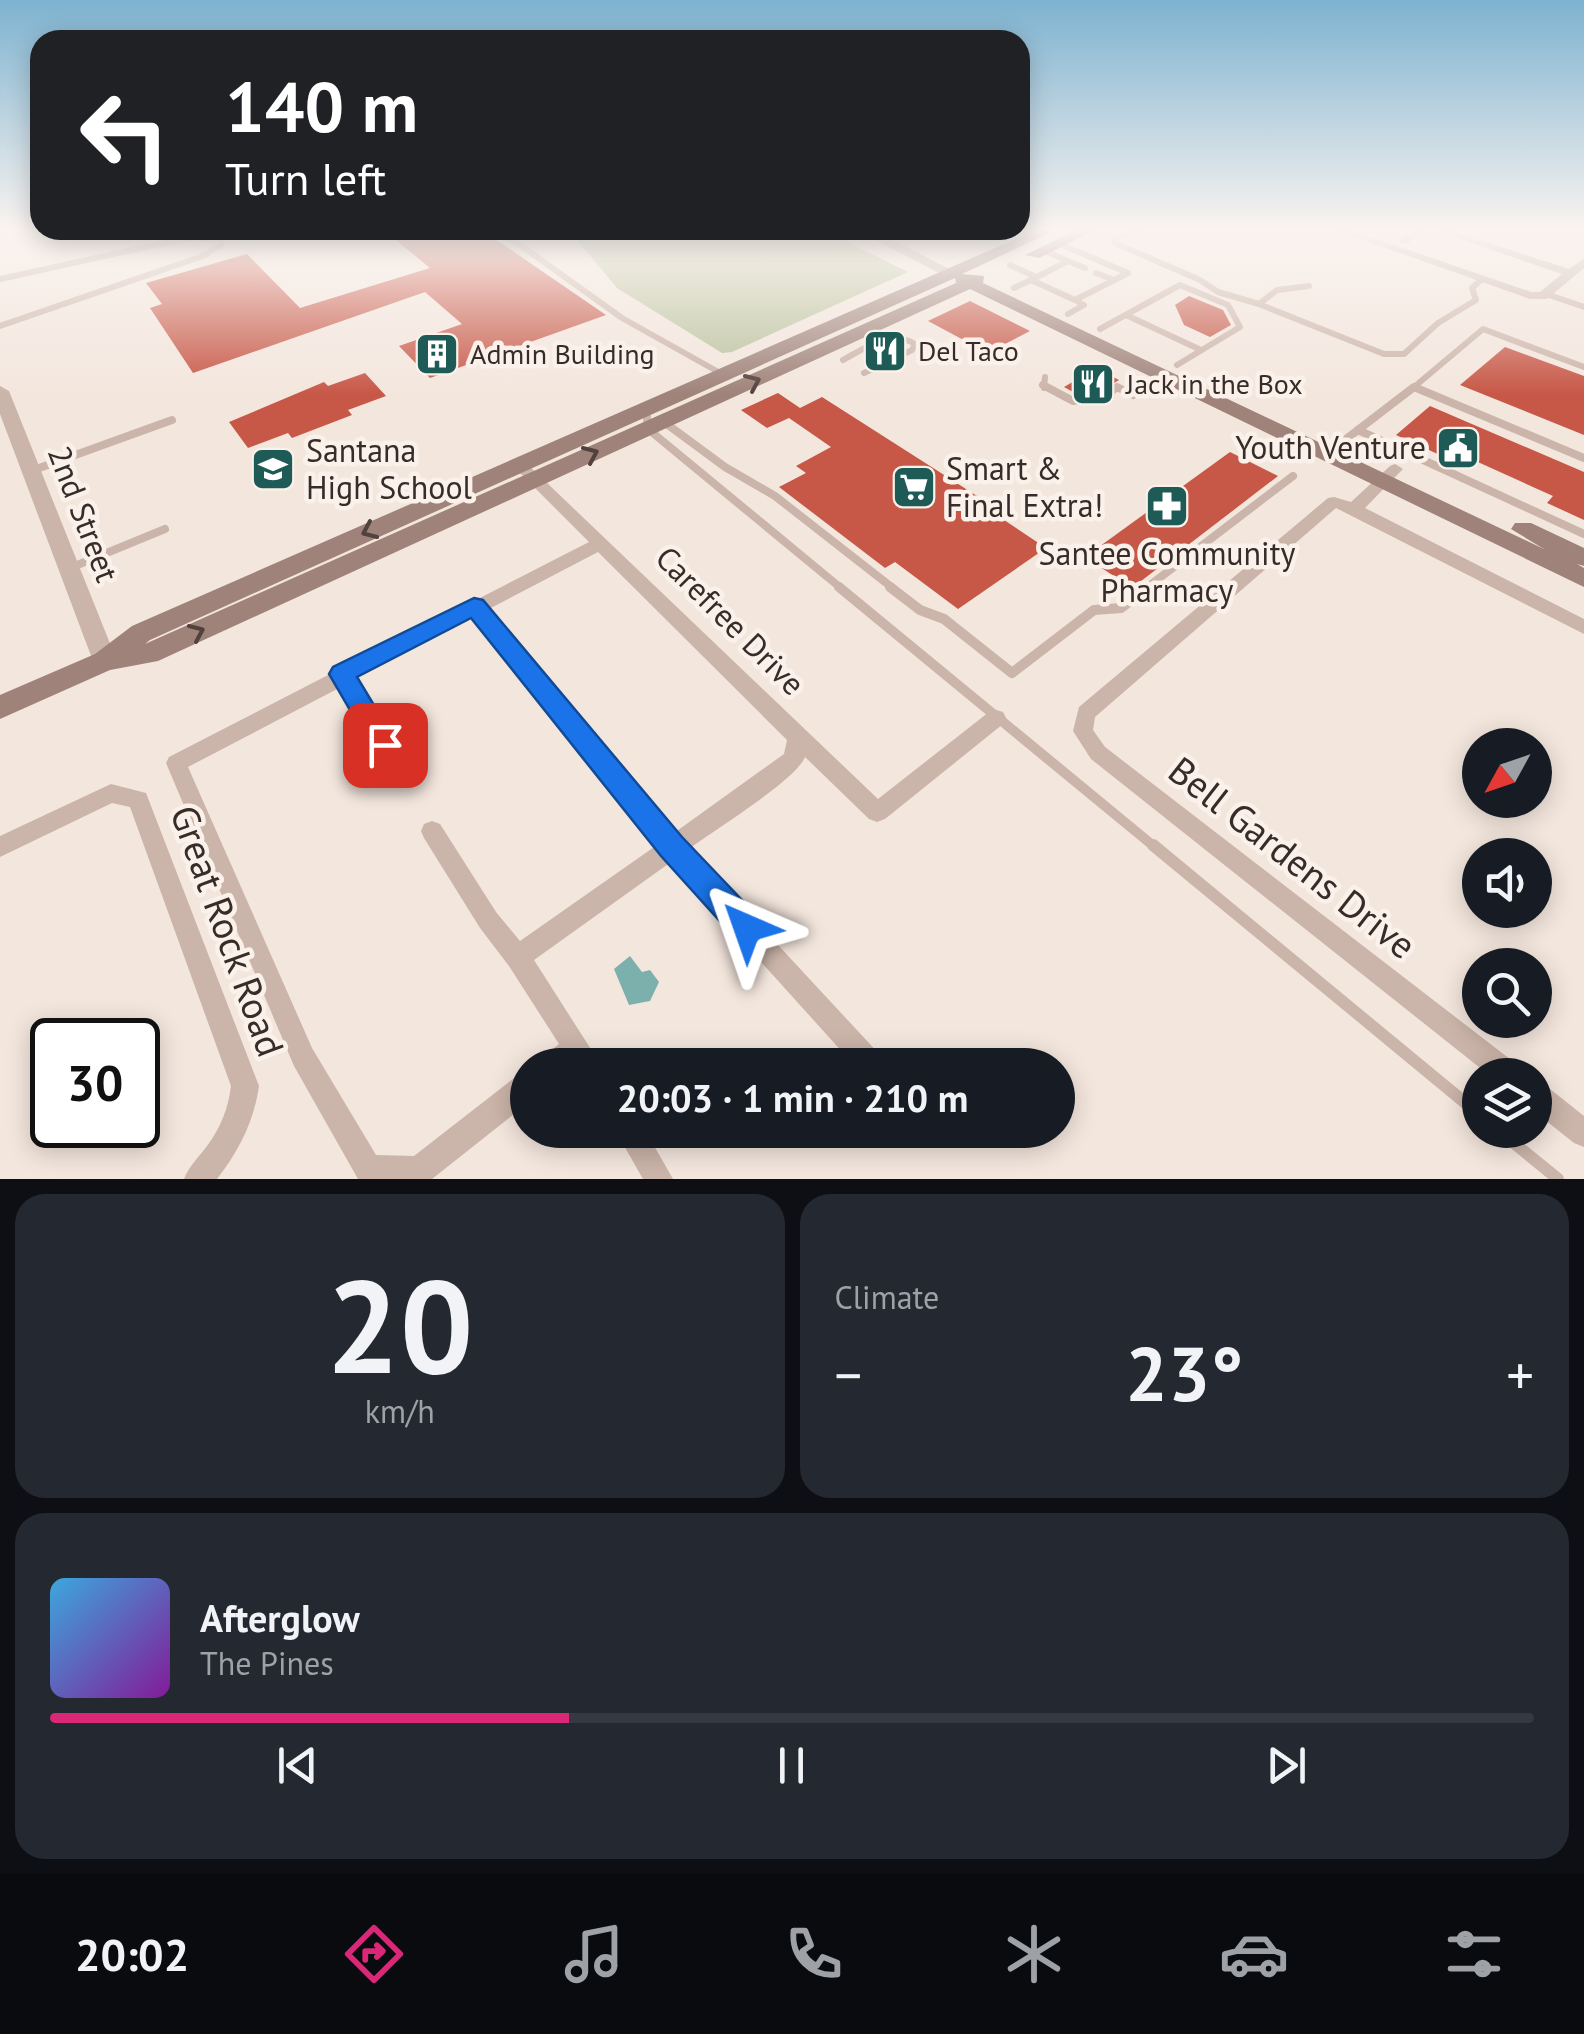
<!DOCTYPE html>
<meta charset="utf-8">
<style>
body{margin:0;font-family:"PT Sans",sans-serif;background:#242831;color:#f1f3f6;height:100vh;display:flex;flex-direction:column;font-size:38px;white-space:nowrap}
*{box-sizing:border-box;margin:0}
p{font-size:32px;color:#9ea1a6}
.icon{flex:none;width:55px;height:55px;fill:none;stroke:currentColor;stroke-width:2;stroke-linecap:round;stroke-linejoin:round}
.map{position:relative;height:1179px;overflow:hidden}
.sheet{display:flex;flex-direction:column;gap:15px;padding:15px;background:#0d0f14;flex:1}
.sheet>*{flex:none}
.banner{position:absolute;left:30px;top:30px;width:1000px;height:210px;border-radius:30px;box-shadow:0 5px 25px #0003;background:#202124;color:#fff;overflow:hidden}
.needle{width:65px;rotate:230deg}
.tools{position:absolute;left:1462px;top:728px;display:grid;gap:20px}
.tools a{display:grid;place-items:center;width:90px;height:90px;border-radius:50%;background:#171b24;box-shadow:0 5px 25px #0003;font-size:50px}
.speed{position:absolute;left:30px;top:1018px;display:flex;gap:20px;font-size:50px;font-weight:700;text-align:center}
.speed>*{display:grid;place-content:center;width:130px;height:130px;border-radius:50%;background:#171b24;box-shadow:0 5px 25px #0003;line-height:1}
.speed .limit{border:5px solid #111;border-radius:15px;background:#fff;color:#111}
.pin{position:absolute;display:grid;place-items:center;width:85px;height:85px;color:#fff;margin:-42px;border-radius:20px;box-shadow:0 5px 15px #0006}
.me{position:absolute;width:110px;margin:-55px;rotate:317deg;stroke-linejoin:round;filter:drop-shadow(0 0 8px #0008)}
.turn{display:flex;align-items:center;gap:35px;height:210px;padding:0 30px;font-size:45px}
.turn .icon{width:130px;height:130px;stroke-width:2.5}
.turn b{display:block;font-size:70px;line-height:85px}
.big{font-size:75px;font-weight:600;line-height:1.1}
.sheet .card{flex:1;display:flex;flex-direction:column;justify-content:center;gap:15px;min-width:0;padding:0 35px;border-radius:30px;background:#242831}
.sheet .dial{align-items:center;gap:0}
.dial b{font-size:130px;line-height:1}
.song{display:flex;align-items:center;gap:30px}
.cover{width:120px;height:120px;border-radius:15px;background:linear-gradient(135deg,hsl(200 70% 55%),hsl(290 70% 35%))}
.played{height:10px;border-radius:5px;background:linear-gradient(90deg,#db2777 35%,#363941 35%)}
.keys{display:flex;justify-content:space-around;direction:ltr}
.heat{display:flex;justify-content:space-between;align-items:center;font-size:55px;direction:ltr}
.sheet .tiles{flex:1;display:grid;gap:15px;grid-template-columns:1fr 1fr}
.card:last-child{grid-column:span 2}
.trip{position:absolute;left:510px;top:1048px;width:565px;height:100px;border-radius:50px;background:#171b24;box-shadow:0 5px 25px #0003;font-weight:600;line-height:100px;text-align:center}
.menu{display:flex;height:160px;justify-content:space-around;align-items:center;background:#090b0e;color:#9ea1a6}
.menu .icon{width:70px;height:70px}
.menu .current{color:#db2777}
.menu b{font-size:45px;color:#f1f3f6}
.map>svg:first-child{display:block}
</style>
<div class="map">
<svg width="1584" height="1179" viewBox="0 0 1584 1179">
<rect width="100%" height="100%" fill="#f3e6dd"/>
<path fill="#bac29d" d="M569 230H823L908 272 732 352 722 353 617 288Z"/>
<path fill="#7cb0ac" d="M630 956 642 972 650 970 659 982 650 1001 629 1005 614 969Z"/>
<g fill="#c75747">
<path d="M384 230H482L606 315 430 378 399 346 462 324 425 292 193 373 150 308 162 304 146 283 247 254 300 308 430 268Z"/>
<path d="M1189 296 1223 310 1231 325 1210 337 1184 325 1175 305Z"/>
<path d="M970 301 1030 331 988 353 928 321Z"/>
<path d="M1505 347 1584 376V435L1460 385Z"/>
<path d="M1096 368 1119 380 1106 388 1075 393 1064 387Z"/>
<path d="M365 373 386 396 348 410 352 415 292 438 288 433 248 448 229 422 324 382 328 386Z"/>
<path d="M778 393 800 408 822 397 988 503 983 506 1046 548 958 609 895 562 885 568 779 487 806 473 796 466 831 447 789 418 767 428 741 410Z"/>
<path d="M1430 406 1584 472V520L1547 503 1553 496 1449 449 1442 456 1396 435Z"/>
<path d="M1230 452 1278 476 1132 588 1085 557Z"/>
</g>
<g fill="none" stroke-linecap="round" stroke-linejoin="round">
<g stroke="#cbb4a9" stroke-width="6">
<path d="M490 230 516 242 622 318 722 374"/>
<path d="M1141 230 1115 238V243L1200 280 1218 292 1259 304 1384 354H1404L1438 323 1476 300 1472 288 1481 280"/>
<path d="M1058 243 1128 273 1075 300 1084 305 1068 314"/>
<path d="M1068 261 1085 268"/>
<path d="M1010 265 1036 277"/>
<path d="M1096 273 1114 280"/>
<path d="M0 279 187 238 222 239 221 245 203 256 0 326"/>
<path d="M1031 280 1068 261 1043 250"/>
<path d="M1014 288 1031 280 1075 300"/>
<path d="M1546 294 1584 307"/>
<path d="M1259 304 1277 290 1309 286"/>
<path d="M1126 315 1201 350"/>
<path d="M1100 329 1180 285 1228 305 1240 327 1177 365"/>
<path d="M843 360C865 348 890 329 915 344L912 350 864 373"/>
<path d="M1414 387 1483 329 1584 367"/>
<path d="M1044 388 1045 377"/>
<path d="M1413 388H1416"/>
</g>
<g stroke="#cbb4a9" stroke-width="8">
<path d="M1043 385 1073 401 1104 395"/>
<path d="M1113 390 1117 387 1133 395"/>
<path d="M646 408 648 429 842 589"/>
<path d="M664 422 725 467 775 496 894 589"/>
<path d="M1358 430 1584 534"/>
<path d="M1341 443 1414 387 1584 458"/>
<path d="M31 471 172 420"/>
<path d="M70 568 165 529"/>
<path d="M1145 589 1293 476"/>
</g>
<g stroke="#cbb4a9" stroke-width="10">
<path d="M839 587 1156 848"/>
<path d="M890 587 920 610 944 619 1012 673 1094 610 1121 608 1149 587"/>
</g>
<g stroke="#cbb4a9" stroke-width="12">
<path d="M1153 845 1480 1115"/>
<path d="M1498 1130 1558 1179"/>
</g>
<g fill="#cbb4a9" fill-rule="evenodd">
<path d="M1335 230H1350L1531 292H1540L1562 274 1434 230H1449L1569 269 1584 259V268L1547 299H1530Z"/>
<path d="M1414 230H1426L1408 243H1400V239Z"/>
<path d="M519 459 524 461 878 799 989 712 996 710 1003 712 1006 718 1003 724 885 819 877 822 869 819 805 757C796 780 713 831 689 849L881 1056 885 1065H854L671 862 534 960 601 1065H540L544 1056 559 1044 509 966 480 928 424 838 421 831 424 824 432 821 440 824 496 912 520 941 657 845 473 617 355 679 392 739 395 745 392 751 385 754 378 751 339 688 188 767 312 1048 376 1155 414 1156 518 1075 528 1072V1103L432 1179H358L294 1066 166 763 169 757 332 673 334 669 344 667 466 605 468 601 476 600 589 542 511 464ZM598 552 787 740 784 754 674 833 487 610Z"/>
<path d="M1395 464 1403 469 1400 472 1365 508 1584 619V634L1336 508 1095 717 1093 730 1105 747 1519 1066 1523 1075H1489L1091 759 1073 731 1079 707 1328 498 1334 497 1351 502 1390 466Z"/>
<path d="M111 784 146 793 259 1086C254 1121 239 1151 217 1179H184C189 1166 199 1157 207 1146 221 1127 228 1109 231 1086L130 807 112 803 0 857V836Z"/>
<path d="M1535 1081 1545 1085 1584 1116V1147L1574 1143 1535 1112Z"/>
<path d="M615 1130H645L673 1179H643Z"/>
</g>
<g fill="#cbb4a9" fill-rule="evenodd">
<path d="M856 230H874L957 273 945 276Z"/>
<path d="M0 386 9 391 117 661 114 668H96L93 661 0 414Z"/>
</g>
<g fill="#9f837a" fill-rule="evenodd">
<path d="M1036 230H1056L962 274 984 276 983 283 1544 549 1511 529 1515 523H1531L1584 548V566L1577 564 1584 568V587L970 289 158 661 110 670 0 719V695L95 654 132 626ZM955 278 956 283 145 644 150 640Z"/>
<path d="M1076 230H1096L1039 258 1025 255Z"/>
</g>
</g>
<defs><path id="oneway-chevron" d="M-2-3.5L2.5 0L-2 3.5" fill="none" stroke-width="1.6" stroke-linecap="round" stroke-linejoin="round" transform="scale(2.5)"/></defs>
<g stroke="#52423d">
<use href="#oneway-chevron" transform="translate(753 382) rotate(-24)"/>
<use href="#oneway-chevron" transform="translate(591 454) rotate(-24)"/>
<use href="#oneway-chevron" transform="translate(369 531) rotate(156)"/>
<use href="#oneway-chevron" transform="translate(197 632) rotate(-24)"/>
</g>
<linearGradient id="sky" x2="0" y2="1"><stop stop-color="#7db2d0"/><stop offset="0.58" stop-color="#faf4f0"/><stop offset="1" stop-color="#faf4f0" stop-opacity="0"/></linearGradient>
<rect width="1584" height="395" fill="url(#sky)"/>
<path fill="#1a73e8" stroke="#114b97" stroke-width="2.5" d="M474 598 483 600 682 837 758 917 762 928 758 939 747 944 736 939 661 856 471 618 357 677 398 745 394 753 385 756 375 753 329 674 333 667Z"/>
<defs>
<g id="restaurant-square" transform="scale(2.25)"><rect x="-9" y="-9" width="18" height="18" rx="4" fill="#1e5b57" stroke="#faf1ea"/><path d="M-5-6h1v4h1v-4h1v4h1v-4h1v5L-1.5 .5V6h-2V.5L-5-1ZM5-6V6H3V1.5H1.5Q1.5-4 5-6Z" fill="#fff"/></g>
<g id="building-square" transform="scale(2.25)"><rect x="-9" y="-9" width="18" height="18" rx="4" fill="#1e5b57" stroke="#faf1ea"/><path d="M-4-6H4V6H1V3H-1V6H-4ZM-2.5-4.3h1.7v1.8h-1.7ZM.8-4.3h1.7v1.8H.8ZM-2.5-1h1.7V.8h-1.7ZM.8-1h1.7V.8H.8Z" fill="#fff"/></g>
<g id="civic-square" transform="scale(2.25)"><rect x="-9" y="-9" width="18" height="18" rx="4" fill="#1e5b57" stroke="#faf1ea"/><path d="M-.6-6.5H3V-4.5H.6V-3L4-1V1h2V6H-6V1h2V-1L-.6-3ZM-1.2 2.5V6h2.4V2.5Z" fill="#fff"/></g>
<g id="school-square" transform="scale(2.25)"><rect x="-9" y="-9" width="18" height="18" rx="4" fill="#1e5b57" stroke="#faf1ea"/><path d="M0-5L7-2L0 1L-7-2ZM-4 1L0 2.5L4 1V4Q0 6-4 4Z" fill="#fff"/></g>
<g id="supermarket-square" transform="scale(2.25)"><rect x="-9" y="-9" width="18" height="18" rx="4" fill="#1e5b57" stroke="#faf1ea"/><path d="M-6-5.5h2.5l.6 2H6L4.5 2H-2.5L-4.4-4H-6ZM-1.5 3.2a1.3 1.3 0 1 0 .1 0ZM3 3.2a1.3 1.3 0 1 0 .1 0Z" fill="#fff"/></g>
<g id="pharmacy-square" transform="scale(2.25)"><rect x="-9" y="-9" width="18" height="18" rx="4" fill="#1e5b57" stroke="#faf1ea"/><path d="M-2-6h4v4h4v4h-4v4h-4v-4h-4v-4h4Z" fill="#fff"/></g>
</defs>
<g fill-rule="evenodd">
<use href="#restaurant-square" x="885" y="351"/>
<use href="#building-square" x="437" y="354"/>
<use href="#restaurant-square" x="1093" y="384"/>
<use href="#civic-square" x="1458" y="448"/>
<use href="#school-square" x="273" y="469"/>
<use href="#supermarket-square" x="914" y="487"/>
<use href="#pharmacy-square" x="1167" y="506"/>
</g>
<g text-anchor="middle" stroke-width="9" stroke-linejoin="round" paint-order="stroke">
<g font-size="28" fill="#382c29" stroke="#faf1ea" text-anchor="start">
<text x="918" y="361">Del Taco</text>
<text x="470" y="364">Admin Building</text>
<text x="1126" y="394">Jack in the Box</text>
</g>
<g font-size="32" fill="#382c29" stroke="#faf1ea" text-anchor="start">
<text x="1426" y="459" text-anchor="end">Youth Venture</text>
<text x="306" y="462">Santana<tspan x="306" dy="37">High School</tspan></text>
<text x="946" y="480">Smart &amp;<tspan x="946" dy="37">Final Extra!</tspan></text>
<text x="1167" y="565" text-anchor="middle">Santee Community<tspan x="1167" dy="37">Pharmacy</tspan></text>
</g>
<g font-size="32" fill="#382c29" stroke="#faf1ea">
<text transform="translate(83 514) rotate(69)" y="11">2nd Street</text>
<text transform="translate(730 621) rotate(45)" y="11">Carefree Drive</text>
</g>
<g font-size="38" fill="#382c29" stroke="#faf1ea">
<text transform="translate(1292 858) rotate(38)" y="13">Bell Gardens Drive</text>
<text transform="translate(227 931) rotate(70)" y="13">Great Rock Road</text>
</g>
</g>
</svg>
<div class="tools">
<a><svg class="needle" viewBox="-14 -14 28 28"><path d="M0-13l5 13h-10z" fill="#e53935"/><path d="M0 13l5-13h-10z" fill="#9ea1a6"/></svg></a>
<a><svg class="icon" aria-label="sound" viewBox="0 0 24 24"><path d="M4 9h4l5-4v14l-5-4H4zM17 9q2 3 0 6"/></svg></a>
<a><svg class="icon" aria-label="search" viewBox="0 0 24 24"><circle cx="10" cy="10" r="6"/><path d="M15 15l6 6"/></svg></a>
<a><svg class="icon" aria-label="layers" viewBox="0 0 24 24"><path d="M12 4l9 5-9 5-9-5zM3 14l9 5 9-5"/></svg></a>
</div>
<div class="speed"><div class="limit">30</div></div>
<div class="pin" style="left:385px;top:745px;background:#d93025"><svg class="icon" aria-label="arrive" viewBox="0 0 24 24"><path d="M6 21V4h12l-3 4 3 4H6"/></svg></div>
<svg class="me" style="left:747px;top:928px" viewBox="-20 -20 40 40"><path d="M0-17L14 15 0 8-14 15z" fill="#1a73e8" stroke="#fff" stroke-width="4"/></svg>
<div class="trip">20:03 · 1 min · 210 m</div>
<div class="banner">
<div class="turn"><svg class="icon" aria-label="left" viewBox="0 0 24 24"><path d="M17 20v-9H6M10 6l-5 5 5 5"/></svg><div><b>140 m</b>Turn left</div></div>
</div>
</div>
<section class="sheet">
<div class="tiles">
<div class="card dial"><b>20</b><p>km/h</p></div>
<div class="card"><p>Climate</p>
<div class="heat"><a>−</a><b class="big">23°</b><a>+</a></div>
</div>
<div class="card">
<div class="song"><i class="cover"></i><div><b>Afterglow</b><p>The Pines</p></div></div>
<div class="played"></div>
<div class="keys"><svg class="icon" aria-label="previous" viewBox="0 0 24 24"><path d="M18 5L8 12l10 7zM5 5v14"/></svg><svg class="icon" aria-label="pause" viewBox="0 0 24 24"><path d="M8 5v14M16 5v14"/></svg><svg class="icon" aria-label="next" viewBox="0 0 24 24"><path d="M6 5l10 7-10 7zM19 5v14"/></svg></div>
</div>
</div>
</section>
<nav class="menu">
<b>20:02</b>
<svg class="icon current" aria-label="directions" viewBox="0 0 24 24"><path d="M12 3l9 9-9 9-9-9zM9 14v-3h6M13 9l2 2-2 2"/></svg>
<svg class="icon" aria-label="music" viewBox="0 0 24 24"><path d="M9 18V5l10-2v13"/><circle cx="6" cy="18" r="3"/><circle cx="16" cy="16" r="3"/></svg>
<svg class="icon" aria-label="phone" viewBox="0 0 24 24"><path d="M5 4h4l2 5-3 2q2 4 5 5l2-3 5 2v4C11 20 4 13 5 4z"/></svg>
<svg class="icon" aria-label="climate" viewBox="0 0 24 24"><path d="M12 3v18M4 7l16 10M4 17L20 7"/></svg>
<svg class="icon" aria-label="car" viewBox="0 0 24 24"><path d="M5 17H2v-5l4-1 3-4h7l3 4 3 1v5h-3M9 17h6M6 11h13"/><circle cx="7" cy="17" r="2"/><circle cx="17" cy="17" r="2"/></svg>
<svg class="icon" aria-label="filters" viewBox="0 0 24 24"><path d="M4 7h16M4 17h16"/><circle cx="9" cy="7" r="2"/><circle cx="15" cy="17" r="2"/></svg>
</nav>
